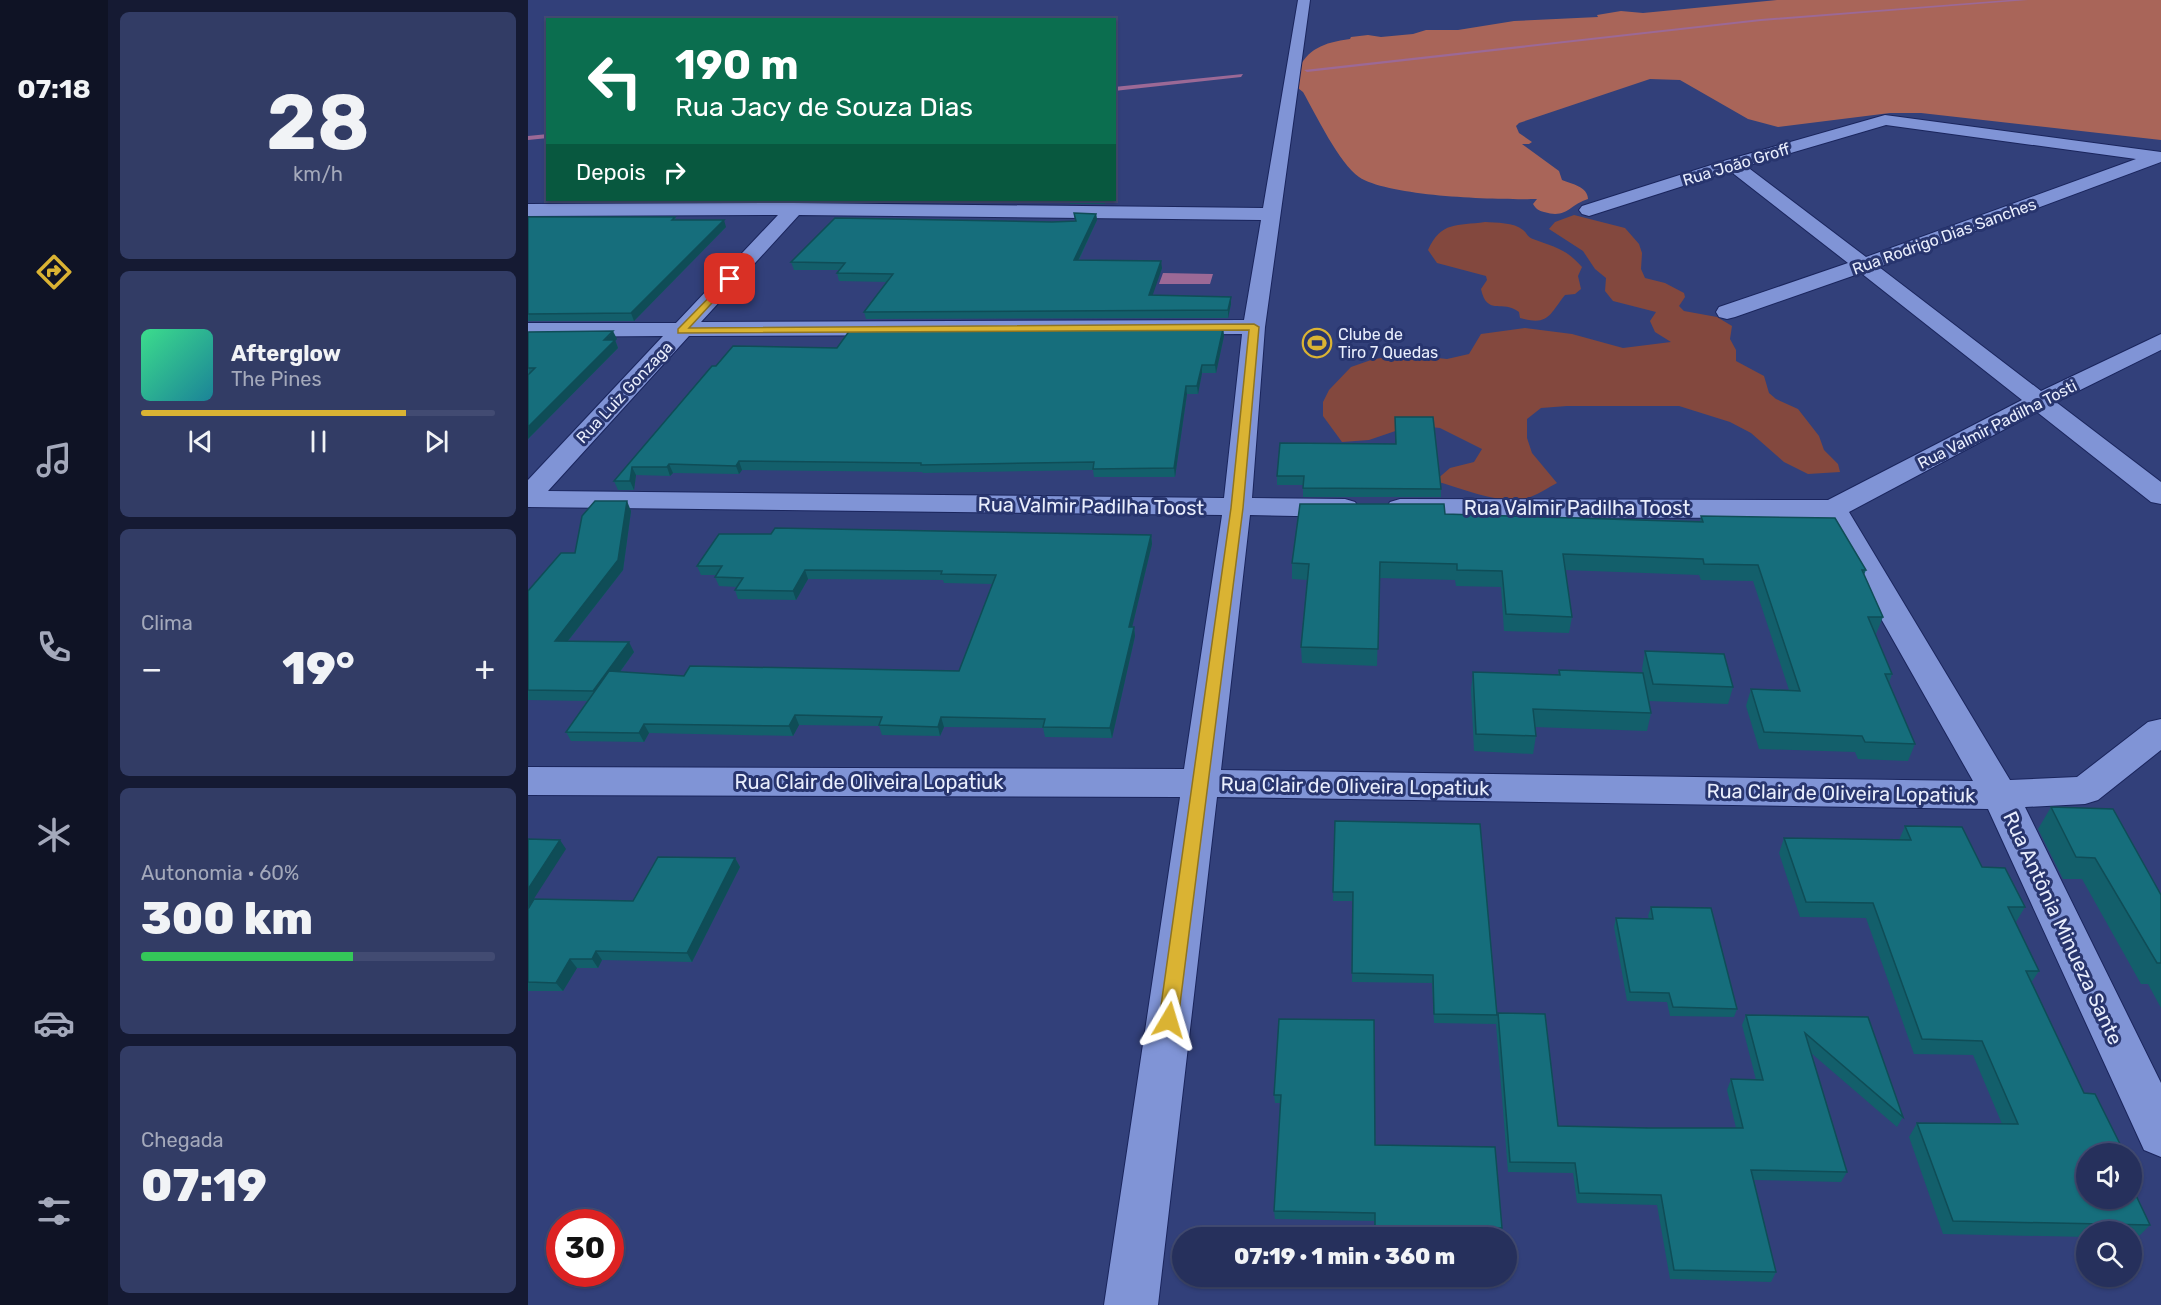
<!DOCTYPE html>
<html lang="pt">
<meta charset="utf-8">
<style>
body{margin:0;font-family:Rubik,sans-serif;background:#323c65;color:#f1f3f6;height:100vh;display:flex;flex-direction:column;font-size:22px;white-space:nowrap}
*{box-sizing:border-box;margin:0}
p{font-size:20px;color:#a4a9bb}
.icon{flex:none;width:33px;height:33px;fill:none;stroke:currentColor;stroke-width:2;stroke-linecap:round;stroke-linejoin:round}
.map{position:relative;flex:1;overflow:hidden}
.sheet{display:flex;flex-direction:column;gap:12px;padding:12px;background:#151a33;width:420px}
.sheet>*{flex:none}
.top-card{position:absolute;left:18px;top:18px;width:570px;height:183px;border-radius:0px;box-shadow:0 2px 4px #0004,0 0 0 2px #424b72;background:#0b6e4f;color:#fff;overflow:hidden}
.fabs{position:absolute;left:1548px;top:1143px;display:grid;gap:12px}
.fabs a{display:grid;place-items:center;width:66px;height:66px;border-radius:50%;background:#26305c;box-shadow:0 2px 4px #0004,0 0 0 2px #424b72;font-size:30px}
.speed{position:absolute;left:18px;top:1209px;display:flex;gap:12px;font-size:30px;font-weight:700;text-align:center}
.speed>*{display:grid;place-content:center;width:78px;height:78px;border-radius:50%;background:#26305c;box-shadow:0 2px 4px #0004,0 0 0 2px #424b72;line-height:1}
.speed .limit{border:9px solid #d22;background:#fff;color:#111}
.pin{position:absolute;display:grid;place-items:center;width:51px;height:51px;color:#fff;margin:-26px;border-radius:12px;box-shadow:0 3px 9px #0006}
.me{position:absolute;width:66px;margin:-33px;rotate:7deg;stroke-linejoin:round;filter:drop-shadow(0 0 4px #0008)}
.turn{display:flex;align-items:center;gap:21px;height:126px;padding:0 30px;font-size:27px}
.turn .icon{width:78px;height:78px;stroke-width:2.5}
.turn b{display:block;font-size:42px;line-height:51px}
.then{display:flex;align-items:center;height:57px;padding:0 30px;background:#0003;gap:12px;font-size:22px}
.big{font-size:45px;font-weight:800;line-height:1.1}
.sheet .card{flex:1;display:flex;flex-direction:column;justify-content:center;gap:9px;min-width:0;padding:0 21px;border-radius:9px;background:#323c65}
.sheet .dial{align-items:center;gap:0}
.dial b{font-size:78px;line-height:1}
.song{display:flex;align-items:center;gap:18px}
.cover{width:72px;height:72px;border-radius:9px;background:linear-gradient(135deg,hsl(150 70% 55%),hsl(190 70% 35%))}
.played{height:6px;border-radius:3px;background:linear-gradient(90deg,#dab333 75%,#424b72 75%)}
.keys{display:flex;justify-content:space-around;direction:ltr}
.heat{display:flex;justify-content:space-between;align-items:center;font-size:33px;direction:ltr}
.charge{height:9px;border-radius:4px;background:linear-gradient(90deg,#34c759 60%,#424b72 0)}
.trip{position:absolute;left:644px;top:1227px;width:345px;height:60px;border-radius:30px;background:#26305c;box-shadow:0 2px 4px #0004,0 0 0 2px #424b72;font-weight:800;line-height:60px;text-align:center}
main{display:flex;flex:1;min-height:0}
.menu{display:flex;flex-direction:column;width:108px;justify-content:space-around;align-items:center;background:#0f1325;color:#a4a9bb}
.menu .icon{width:42px;height:42px}
.menu .selected{color:#dab333}
.menu b{font-size:27px;color:#f1f3f6}
.map>svg:first-child{display:block}
</style>
<main>
<nav class="menu">
<b>07:18</b>
<svg class="icon selected" aria-label="directions" viewBox="0 0 24 24"><path d="M12 3l9 9-9 9-9-9zM9 14v-3h6M13 9l2 2-2 2"/></svg>
<svg class="icon" aria-label="music" viewBox="0 0 24 24"><path d="M9 18V5l10-2v13"/><circle cx="6" cy="18" r="3"/><circle cx="16" cy="16" r="3"/></svg>
<svg class="icon" aria-label="phone" viewBox="0 0 24 24"><path d="M5 4h4l2 5-3 2q2 4 5 5l2-3 5 2v4C11 20 4 13 5 4z"/></svg>
<svg class="icon" aria-label="climate" viewBox="0 0 24 24"><path d="M12 3v18M4 7l16 10M4 17L20 7"/></svg>
<svg class="icon" aria-label="car" viewBox="0 0 24 24"><path d="M5 17H2v-5l4-1 3-4h7l3 4 3 1v5h-3M9 17h6M6 11h13"/><circle cx="7" cy="17" r="2"/><circle cx="17" cy="17" r="2"/></svg>
<svg class="icon" aria-label="filters" viewBox="0 0 24 24"><path d="M4 7h16M4 17h16"/><circle cx="9" cy="7" r="2"/><circle cx="15" cy="17" r="2"/></svg>
</nav>
<section class="sheet">
<div class="card dial"><b>28</b><p>km/h</p></div>
<div class="card">
<div class="song"><i class="cover"></i><div><b>Afterglow</b><p>The Pines</p></div></div>
<div class="played"></div>
<div class="keys"><svg class="icon" aria-label="previous" viewBox="0 0 24 24"><path d="M18 5L8 12l10 7zM5 5v14"/></svg><svg class="icon" aria-label="pause" viewBox="0 0 24 24"><path d="M8 5v14M16 5v14"/></svg><svg class="icon" aria-label="next" viewBox="0 0 24 24"><path d="M6 5l10 7-10 7zM19 5v14"/></svg></div>
</div>
<div class="card"><p>Clima</p>
<div class="heat"><a>−</a><b class="big">19°</b><a>+</a></div>
</div>
<div class="card"><p>Autonomia · 60%</p><b class="big">300 km</b><div class="charge"></div></div>
<div class="card"><p>Chegada</p><b class="big">07:19</b></div>
</section>
<div class="map">
<svg width="1633" height="1305" viewBox="0 0 1633 1305">
<rect width="100%" height="100%" fill="#32407a"/>
<g fill="#83483e">
<path d="M1046 215 1097 228 1111 244 1114 253 1113 269 1117 278 1137 283 1156 293 1157 297 1151 306 1156 311 1189 317 1204 326 1202 339 1208 350V361L1236 376 1241 393 1248 399 1270 409 1291 436 1296 450 1310 464 1312 472 1280 474 1256 462 1223 433 1202 422 1151 406H1039L1013 408 999 419V438L1004 453 1029 483C1019 488 1010 495 999 498 969 505 935 488 907 481L922 468 946 462 954 449 912 428 885 425 841 440 814 442 795 416V402L801 390 823 367 843 360 872 354 919 359 941 354 953 334 997 328 1044 334 1095 348 1143 342 1127 332 1122 321 1128 312 1085 301 1077 291 1078 278 1067 269 1055 251 1021 229 1027 222Z"/>
<path d="M957 222C968 223 986 222 995 230 999 233 999 237 1005 239 1028 248 1037 248 1054 267L1050 276 1053 289 1047 294 1037 295C1021 315 1021 326 992 318L991 312C975 299 959 317 953 289L959 280 958 276 909 263 900 250C913 221 929 226 957 222Z"/>
</g>
<path fill="#a96559" d="M1249 0H1633V140L1393 113H1362L1250 127 1220 119 1152 80 1122 79 991 123 988 126 991 133 1004 142 1001 144H994L1031 171 1034 180C1044 184 1060 187 1060 199 1041 205 1039 219 1016 212 1011 211 1008 209 1005 204L1009 199C971 200 861 197 831 177 811 163 788 115 775 92L766 85 771 83 768 73C780 48 795 43 822 39L823 37 840 35 853 37 885 34 898 30H930L986 21 1070 17 1069 15 1093 11 1115 13Z"/>
<path fill="#9c6996" d="M635 273 685 274 682 284H631Z"/>
<g fill="none" stroke-linecap="round" stroke-linejoin="round">
<g fill="#9c6996" fill-rule="evenodd">
<path d="M1480 0H1500L1233 21 779 72 776 70 1233 19Z"/>
<path d="M715 74 713 77 586 91V87Z"/>
<path d="M20 134V138L0 140V136Z"/>
</g>
<g stroke="#1a255d" stroke-width="2">
<path id="street" d="M770 0H782L737 327 724 498 817 499 827 502 831 508 827 514 817 517 722 515 693 770 1445 781 1296 518 872 517 862 514 858 508 862 502 872 499 1300 500 1494 400 1333 273 1207 317 1199 319 1191 317 1188 312 1191 307 1320 263 1202 171 1061 216 1054 214 1051 210 1054 206 1199 160 1357 115 1633 152V162L1351 267 1513 391 1633 334V350L1528 402 1633 482V504L1623 502 1509 412 1321 512 1482 780 1549 777 1620 722 1633 719V750L1570 800 1557 804 1497 807 1633 1083V1157L1616 1150 1460 809 689 797 630 1305H576L652 797 0 795V767L656 769 694 515 0 507V480L135 336 0 337V323H148L250 215 0 216V204L266 203 735 208ZM1358 125 1608 159 1338 257 1218 166ZM271 215 733 220 716 320 173 322ZM714 334 696 498 20 491 161 336Z"/>
</g>
<use href="#street" fill="#8094d6" fill-rule="evenodd"/>
</g>
<g fill="#135f6b">
<path d="M541 200H578V201L577 204H542Z"/>
<path d="M546 213 568 214 569 220 551 260 634 268 624 295 703 304 700 318 338 319 336 312 359 282 311 281 309 273 311 270H266L263 262 524 222 547 221Z"/>
<path d="M0 217H147L148 220 198 227 106 321H0Z"/>
<path d="M695 329 696 336 688 373H674L670 394H659L647 477H566L565 470 395 473 394 472 214 470 211 474 145 473 142 476 108 475 106 490H90L86 481 188 366 309 348Z"/>
<path d="M0 332 89 339 87 340 90 348 0 439Z"/>
<path d="M867 417 913 489V497H775V485H749V476L868 444Z"/>
<path d="M103 511 95 570 40 641 106 652 92 672 156 676 431 671 465 584 416 583 415 580 280 579 268 600 210 599 207 590 209 587 191 586 187 577 188 575H173L169 566 243 534 623 535 624 544 604 627H606L607 636 584 738 517 737 515 728 416 727 412 736 354 735 351 726 271 725 265 736 121 733 116 742 43 741 38 732 60 701 0 700V591Z"/>
<path d="M917 514 1172 521 1173 516 1338 570 1336 575 1355 617 1348 634H1347L1364 674 1361 683 1387 744 1380 761 1330 759 1327 752 1231 749 1218 706 1223 689 1261 690 1225 581 1173 580 1171 575 1037 570 1044 617 1041 633 976 631 973 587 928 586 927 580 851 578 849 666 774 663 773 647 780 580 764 579V563Z"/>
<path d="M1117 651 1205 687 1200 704 1121 701 1123 713 1119 731 1007 727 1008 736 1005 754 946 751 943 690 945 672 1030 675 1031 670 1115 673 1114 669Z"/>
<path d="M1523 807 1633 895V1008L1620 984H1613L1554 879H1535L1510 829Z"/>
<path d="M807 821 969 1015 1030 1126 1120 1128H1208L1199 1090 1203 1079 1228 1080 1214 1025 1218 1015 1340 1017 1375 1117 1369 1127 1283 1053 1319 1172 1313 1182 1226 1180 1248 1272 1243 1282 1142 1279 1129 1205 1049 1203 1045 1173 980 1172 968 1024 906 1023 904 983 824 982 825 901H805Z"/>
<path d="M1377 826 1454 867 1497 907 1488 922H1487L1511 971 1503 983 1604 1198V1167L1611 1182 1604 1189 1622 1225 1609 1238H1604V1232H1558V1237L1415 1234 1381 1137 1389 1123 1474 1124 1445 1055 1386 1054 1338 918 1272 917 1251 853 1256 838 1371 840Z"/>
<path d="M207 858 212 867 164 962 74 960 70 968H49L35 991H0V909L105 901Z"/>
<path d="M1123 907 1209 1009 1206 1017 1142 1016 1139 1002 1099 1001 1086 927 1088 918 1121 919 1120 916Z"/>
<path d="M751 1019 847 1145 974 1228 972 1236 847 1234 846 1221 747 1219 746 1211 753 1103H747L746 1095Z"/>
</g>
<g fill="#0f4d57">
<path d="M568 214 569 220 547 267 546 260Z"/>
<path d="M196 220 198 227 106 321 103 313Z"/>
<path d="M633 261 634 268 622 303 621 295Z"/>
<path d="M703 297V304L700 318V310Z"/>
<path d="M695 329 696 336 688 373 687 365Z"/>
<path d="M85 331 89 339 87 340 90 348 0 439V427Z"/>
<path d="M674 365V373L670 394 669 386Z"/>
<path d="M658 386 659 394 647 477 646 468Z"/>
<path d="M211 461 214 470 211 474 208 466Z"/>
<path d="M141 464 145 473 142 476 139 467Z"/>
<path d="M104 467 108 475 106 490 102 481Z"/>
<path d="M99 501 103 511 95 570 32 651 27 641Z"/>
<path d="M623 535 624 544 602 636 601 627Z"/>
<path d="M277 570 280 579 268 600 265 591Z"/>
<path d="M606 627 607 636 584 738 582 728Z"/>
<path d="M101 642 106 652 71 701 65 691Z"/>
<path d="M267 715 271 725 265 736 261 726Z"/>
<path d="M413 717 416 727 412 736 410 727Z"/>
<path d="M116 724 121 733 116 742 111 733Z"/>
<path d="M32 840 38 849 0 908V889Z"/>
<path d="M207 858 212 867 164 962 159 953Z"/>
<path d="M68 951 74 960 70 968 64 959Z"/>
<path d="M42 959 49 968 35 991 28 983Z"/>
</g>
<g fill="#166e7c" stroke="#0f4d57" stroke-width="1.5">
<path d="M546 213 568 214 546 260 633 261 621 295 703 297 700 310 336 312 365 274 309 273 317 263 263 262 307 218 524 222 548 221Z"/>
<path d="M0 217H147L144 220H196L103 313 0 314Z"/>
<path d="M695 329 687 365H674L669 386H658L646 468 565 469 566 462 393 465V463L211 461 208 466 141 464 139 467H104L102 481H86L184 366H188L205 346 309 348 322 330Z"/>
<path d="M85 331 76 340H87L0 427V375L7 368H0V332Z"/>
<path d="M867 417H905L913 489 775 488 776 476H749L752 443 868 444Z"/>
<path d="M67 501H99L90 560 27 641 101 642 65 691 0 690V591L33 553H47L54 516Z"/>
<path d="M772 504H916L917 514 1175 522 1173 516 1307 518 1338 570H1334L1355 617H1340L1364 674H1357L1387 744 1337 742 1334 736 1236 732 1223 689 1272 691 1230 565 1176 564 1175 559 1035 554 1044 617 978 614 974 571 929 570V564L852 562 850 649 773 647 781 564 764 563Z"/>
<path d="M247 528 623 535 601 627H606L582 728 515 727 517 719 413 717 410 727 351 725 354 717 267 715 261 726 116 724 111 733 38 732 81 671 156 676 162 666 431 671 468 575 413 574 414 571 277 570 265 591 207 590 215 578 187 577 194 566H169L191 534H243Z"/>
<path d="M1117 651 1196 654 1205 687 1125 684Z"/>
<path d="M1031 670 1115 673 1123 713 1005 709 1008 736 948 734 945 672 1032 675Z"/>
<path d="M1523 807 1585 809 1633 895V963H1629L1567 858 1548 857Z"/>
<path d="M807 821 952 824 969 1015 906 1014 905 975 824 973 825 892H805Z"/>
<path d="M1377 826 1434 827 1454 867 1477 868 1497 907H1480L1511 971H1498L1556 1093 1567 1094 1597 1154H1558V1198H1604V1187L1622 1225 1425 1221 1389 1123 1490 1124 1454 1041 1394 1039 1345 903 1278 902 1256 838 1383 840Z"/>
<path d="M0 839 32 840 0 889Z"/>
<path d="M130 857 207 858 159 953 68 951 64 959H42L28 983 0 982V909L6 899 105 901Z"/>
<path d="M1123 907 1183 908 1209 1009 1145 1007 1141 993 1102 992 1088 918 1125 919Z"/>
<path d="M970 1013 1017 1014 1030 1126 1120 1128H1215L1203 1079 1235 1080 1218 1015 1340 1017 1375 1117 1277 1033 1319 1172 1223 1170 1248 1272 1146 1270 1133 1195 1051 1193 1047 1163 982 1162Z"/>
<path d="M751 1019 846 1020 847 1145 967 1147 974 1228 847 1226V1213L746 1211 753 1095H746Z"/>
<path d="M1604 1167 1611 1182H1604Z"/>
</g>
<path fill="#dab333" stroke="#8e7421" stroke-width="1.5" d="M202 276 206 279 205 280 161 328 726 324 731 327 715 508 650 1020 647 1026 641 1028 634 1026 631 1020 703 508 721 330 150 333V329Z"/>
<defs>
<g id="stadium-ring" transform="scale(1.5)"><circle r="9.5" fill="#28356e" stroke="#dab333" stroke-width="1.5"/><path d="M0-5a6.5 5 0 1 0 0 10a6.5 5 0 1 0 0-10ZM-3.5-1.8h7v3.6h-7Z" fill="#dab333"/></g>
</defs>
<g fill-rule="evenodd">
<use href="#stadium-ring" x="789" y="343"/>
</g>
<g text-anchor="middle" stroke-width="6" stroke-linejoin="round" paint-order="stroke">
<g font-size="16" fill="#e9eefd" stroke="#28356e">
<text transform="translate(1208 164) rotate(-17)" y="6">Rua João Groff</text>
<text transform="translate(1416 236) rotate(-20)" y="6">Rua Rodrigo Dias Sanches</text>
<text transform="translate(96 392) rotate(-47)" y="6">Rua Luiz Gonzaga</text>
<text transform="translate(1469 424) rotate(-27)" y="6">Rua Valmir Padilha Tosti</text>
</g>
<g font-size="16" fill="#e9eefd" stroke="#28356e" text-anchor="start">
<text x="810" y="340">Clube de<tspan x="810" dy="18">Tiro 7 Quedas</tspan></text>
</g>
<g font-size="20" fill="#e9eefd" stroke="#28356e">
<text transform="translate(563 506) rotate(1)" y="7">Rua Valmir Padilha Toost</text>
<text x="1049" y="515">Rua Valmir Padilha Toost</text>
<text x="341" y="789">Rua Clair de Oliveira Lopatiuk</text>
<text transform="translate(827 786) rotate(1)" y="7">Rua Clair de Oliveira Lopatiuk</text>
<text transform="translate(1313 793) rotate(1)" y="7">Rua Clair de Oliveira Lopatiuk</text>
<text transform="translate(1535 928) rotate(65)" y="7">Rua Antônia Minueza Sante</text>
</g>
</g>
</svg>
<div class="fabs">
<a><svg class="icon" aria-label="sound" viewBox="0 0 24 24"><path d="M4 9h4l5-4v14l-5-4H4zM17 9q2 3 0 6"/></svg></a>
<a><svg class="icon" aria-label="search" viewBox="0 0 24 24"><circle cx="10" cy="10" r="6"/><path d="M15 15l6 6"/></svg></a>
</div>
<div class="speed"><div class="limit">30</div></div>
<div class="pin" style="left:202px;top:279px;background:#d93025"><svg class="icon" aria-label="arrive" viewBox="0 0 24 24"><path d="M6 21V4h12l-3 4 3 4H6"/></svg></div>
<svg class="me" style="left:641px;top:1020px" viewBox="-20 -20 40 40"><path d="M0-17L14 15 0 8-14 15z" fill="#dab333" stroke="#fff" stroke-width="4"/></svg>
<div class="trip">07:19 · 1 min · 360 m</div>
<div class="top-card">
<div class="turn"><svg class="icon" aria-label="left" viewBox="0 0 24 24"><path d="M17 20v-9H6M10 6l-5 5 5 5"/></svg><div><b>190 m</b>Rua Jacy de Souza Dias</div></div>
<div class="then">Depois<svg class="icon" aria-label="right" viewBox="0 0 24 24"><path d="M7 20v-9h11M14 6l5 5-5 5"/></svg></div>
</div>
</div>
</main>
